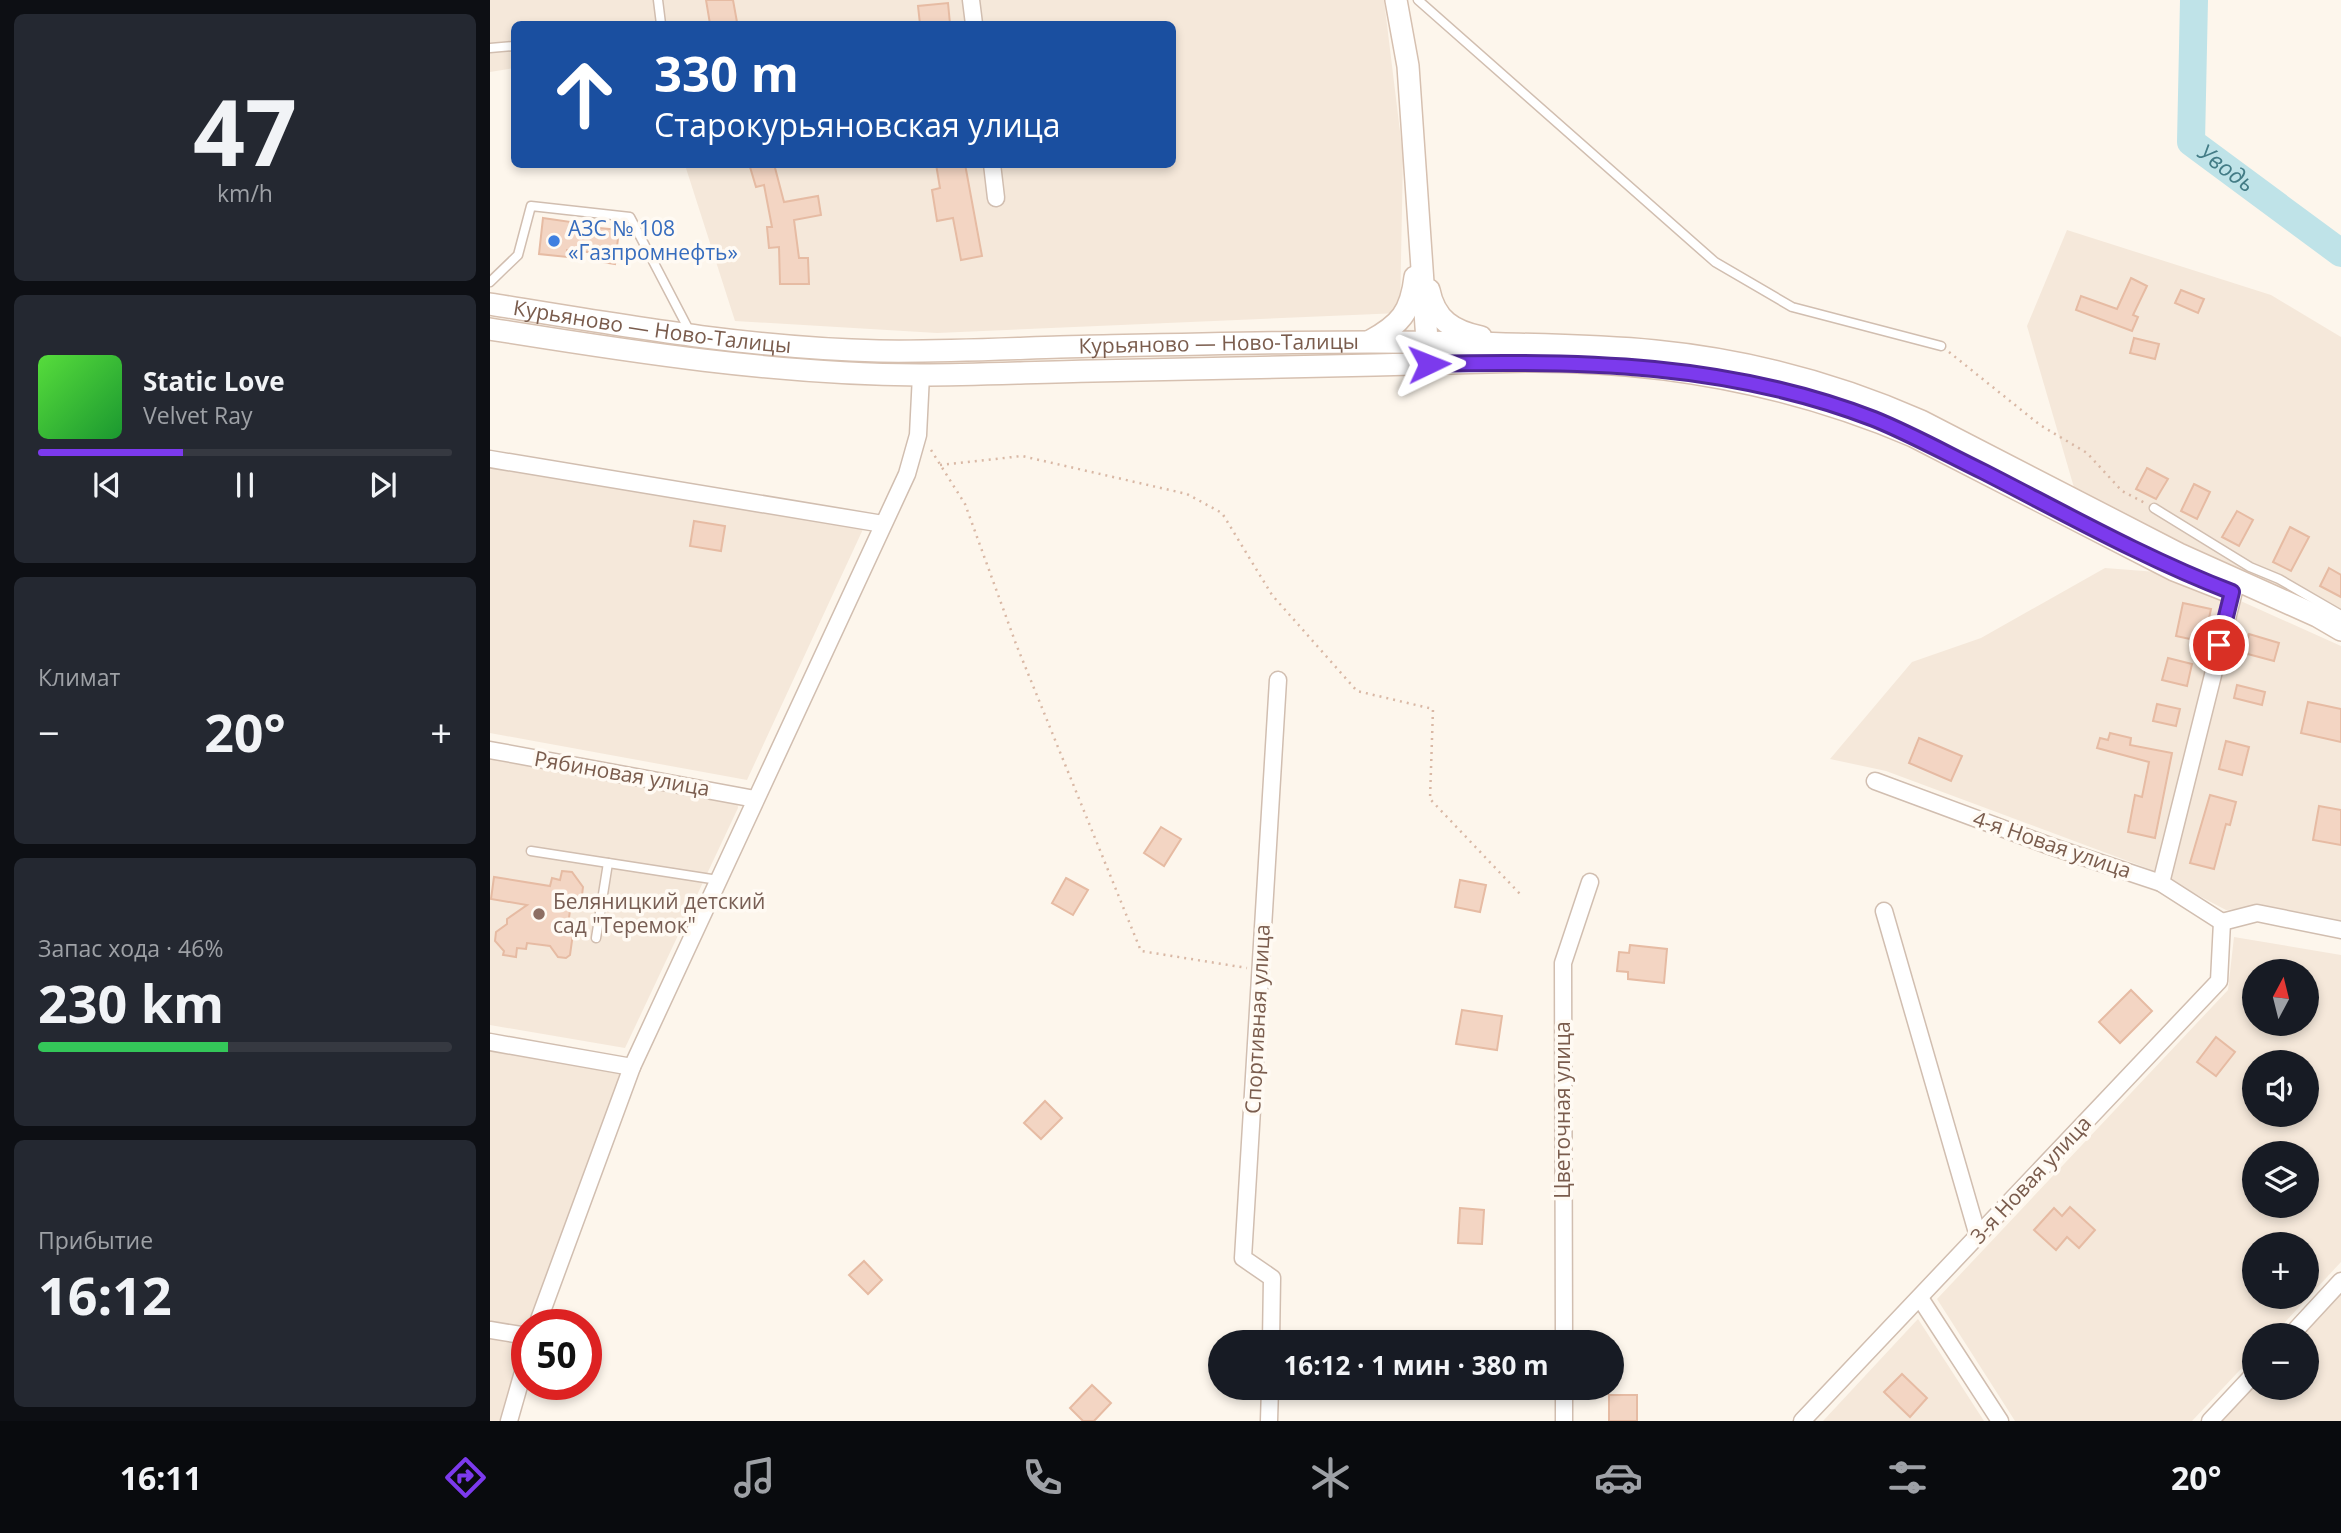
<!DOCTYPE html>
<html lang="ru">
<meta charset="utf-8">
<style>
body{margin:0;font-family:"Open Sans",sans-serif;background:#242831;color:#f1f3f6;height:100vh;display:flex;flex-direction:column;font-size:26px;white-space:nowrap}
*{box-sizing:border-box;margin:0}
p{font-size:23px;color:#9ea1a6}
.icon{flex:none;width:38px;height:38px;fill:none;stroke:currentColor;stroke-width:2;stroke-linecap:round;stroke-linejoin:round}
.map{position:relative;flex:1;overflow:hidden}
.side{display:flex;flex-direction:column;gap:14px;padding:14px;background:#0d0f14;width:490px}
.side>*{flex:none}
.top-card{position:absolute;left:21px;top:21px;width:665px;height:147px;border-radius:10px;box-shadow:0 4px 10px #0003;background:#1a4fa0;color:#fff;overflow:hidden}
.needle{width:46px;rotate:7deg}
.controls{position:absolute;left:1752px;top:959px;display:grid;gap:14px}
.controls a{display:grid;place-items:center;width:77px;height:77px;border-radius:50%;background:#171b24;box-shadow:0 4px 10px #0003;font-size:35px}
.speed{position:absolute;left:21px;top:1309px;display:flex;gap:14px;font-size:35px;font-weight:700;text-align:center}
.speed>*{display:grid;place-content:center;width:91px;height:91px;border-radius:50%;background:#171b24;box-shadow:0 4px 10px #0003;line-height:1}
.speed .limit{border:10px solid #d22;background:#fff;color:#111}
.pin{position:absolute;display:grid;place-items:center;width:60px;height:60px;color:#fff;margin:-30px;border:4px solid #fff;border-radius:50%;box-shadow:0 2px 7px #0007}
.me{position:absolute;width:77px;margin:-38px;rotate:88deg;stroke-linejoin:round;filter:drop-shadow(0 0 5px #0008)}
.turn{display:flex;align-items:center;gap:24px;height:147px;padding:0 28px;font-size:32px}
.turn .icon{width:91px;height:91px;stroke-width:2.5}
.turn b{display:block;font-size:49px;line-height:60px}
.big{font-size:52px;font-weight:700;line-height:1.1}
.side .widget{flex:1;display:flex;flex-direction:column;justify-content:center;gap:10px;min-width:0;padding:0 24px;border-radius:10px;background:#242831}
.side .dial{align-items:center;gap:0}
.dial b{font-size:91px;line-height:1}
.song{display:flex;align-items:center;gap:21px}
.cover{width:84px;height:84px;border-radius:10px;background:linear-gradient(135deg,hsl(110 70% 55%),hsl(130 70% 35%))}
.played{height:7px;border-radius:4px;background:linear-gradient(90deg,#7c3aed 35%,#363941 35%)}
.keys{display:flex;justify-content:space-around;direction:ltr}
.heat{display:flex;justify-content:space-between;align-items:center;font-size:38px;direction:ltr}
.charge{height:10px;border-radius:5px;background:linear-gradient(90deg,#34c759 46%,#363941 0)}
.trip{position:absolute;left:718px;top:1330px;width:416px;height:70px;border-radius:35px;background:#171b24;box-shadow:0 4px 10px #0003;font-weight:700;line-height:70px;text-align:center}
.tab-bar{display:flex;height:112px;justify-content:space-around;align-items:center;background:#090b0e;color:#9ea1a6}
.tab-bar .icon{width:49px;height:49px}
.tab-bar .active{color:#7c3aed}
.tab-bar b{font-size:32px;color:#f1f3f6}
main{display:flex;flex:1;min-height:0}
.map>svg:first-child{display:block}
</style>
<main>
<section class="side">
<div class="widget dial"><b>47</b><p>km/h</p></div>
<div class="widget">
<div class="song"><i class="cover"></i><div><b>Static Love</b><p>Velvet Ray</p></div></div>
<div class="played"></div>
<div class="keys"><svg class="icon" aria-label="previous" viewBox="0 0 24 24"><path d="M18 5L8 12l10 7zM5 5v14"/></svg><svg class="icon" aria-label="pause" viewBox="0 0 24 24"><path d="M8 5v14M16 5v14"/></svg><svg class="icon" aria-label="next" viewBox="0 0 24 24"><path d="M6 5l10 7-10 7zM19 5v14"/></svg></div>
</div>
<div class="widget"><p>Климат</p>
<div class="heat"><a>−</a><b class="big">20°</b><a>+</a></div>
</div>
<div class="widget"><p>Запас хода · 46%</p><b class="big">230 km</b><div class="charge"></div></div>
<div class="widget"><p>Прибытие</p><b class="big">16:12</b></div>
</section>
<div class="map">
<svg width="1851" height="1421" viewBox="0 0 1851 1421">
<rect width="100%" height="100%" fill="#fdf6ec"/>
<g fill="#f5e8da" fill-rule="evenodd">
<path d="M0 0H478L481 24H24V68L0 72Z"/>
<path d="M484 0H894L913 156 910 313 447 333 245 321 195 165 682 164V24H487Z"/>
<path d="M1577 230 1781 295 1851 337V622L1585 491 1537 326Z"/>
<path d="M0 463 374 527 257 780 0 733Z"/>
<path d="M1615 568 1667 572 1739 595 1670 873 1396 771 1340 759 1422 662 1491 638Z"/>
<path d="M1744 598 1851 646V924L1774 908 1736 910 1675 878Z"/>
<path d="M0 755 247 800 248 808 135 1048 0 1025Z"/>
<path d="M1744 937 1851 955V1262L1783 1335H1764V1355L1702 1421H1525L1447 1299 1738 990ZM1764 971H1816V1024H1764ZM1764 1062H1816V1115H1764ZM1764 1153H1816V1206H1764ZM1764 1244H1816V1297H1764Z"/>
<path d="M0 1046 136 1069 43 1325H37V1333L0 1327Z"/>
<path d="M1851 1287V1421H1725L1764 1380V1388H1816V1335H1806Z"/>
<path d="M1428 1319 1494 1421H1333Z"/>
<path d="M0 1334 37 1343 15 1421H0Z"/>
</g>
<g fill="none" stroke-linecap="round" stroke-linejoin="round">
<path stroke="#bfe3e8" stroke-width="28" id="s1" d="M1704 0 1701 142 1851 253"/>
</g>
<g fill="#f3d5c3" stroke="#e6bba3" stroke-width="2">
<path d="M216 0H243L247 22 220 24Z"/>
<path d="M458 3 460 24H430L428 6Z"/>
<path d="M271 164H284L294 202 328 196 331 215 304 220 309 258H318L319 284H290L289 247 279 248 277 227H282L274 185 266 187 260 167Z"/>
<path d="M446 164H475L492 256 471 260 463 218 447 221 442 190 450 188Z"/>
<path d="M53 218 81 222 79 233 109 236 110 228 129 230 125 264 106 261 107 253 77 250V257L49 254Z"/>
<path d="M1641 278 1657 286 1643 315 1648 317 1642 331 1586 310 1591 296 1627 309Z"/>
<path d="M1691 290 1714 299 1708 313 1685 303Z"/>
<path d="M1644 338 1669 344 1665 359 1640 353Z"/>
<path d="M1657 468 1678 479 1666 499 1646 489Z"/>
<path d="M1704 484 1720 492 1707 519 1691 511Z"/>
<path d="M1747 511 1763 520 1749 546 1732 537Z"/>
<path d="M204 521 235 526 231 551 200 546Z"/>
<path d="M1800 527 1819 537 1801 571 1783 562Z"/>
<path d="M1839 568 1851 575V597L1830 586Z"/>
<path d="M1693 603 1721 609 1714 642 1686 636Z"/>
<path d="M1759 634 1789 643 1784 661 1754 653Z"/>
<path d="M1678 658 1702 664 1697 686 1672 680Z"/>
<path d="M1747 685 1775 692 1772 705 1744 698Z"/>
<path d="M1818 702 1851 709V742L1811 733Z"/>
<path d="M1667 704 1690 709 1686 726 1663 721Z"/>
<path d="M1620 733 1641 738 1640 745 1682 753 1665 838 1638 832 1645 795 1652 797 1659 762 1607 748 1610 738 1618 740Z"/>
<path d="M1429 738 1472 756 1461 781 1419 763Z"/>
<path d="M1736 741 1759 747 1752 775 1729 769Z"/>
<path d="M1720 795 1746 802 1740 825 1736 824 1724 869 1700 863Z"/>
<path d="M1829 806 1851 810V845L1823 840Z"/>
<path d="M671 827 691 839 674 866 654 853Z"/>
<path d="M72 871 82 872 93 887 92 895 81 903 78 925 84 926 80 955 76 958 68 957 60 946 37 943 36 949 27 948 26 957 13 955 14 951 5 941 6 932 17 924V919L37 905 1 899 4 877 60 886 62 878 70 880Z"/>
<path d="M576 878 598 890 583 915 562 903Z"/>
<path d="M970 880 996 885 990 912 965 907Z"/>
<path d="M1140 945 1177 949 1174 983 1138 979V972L1127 971 1129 952 1139 953Z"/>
<path d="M1641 990 1662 1011 1630 1043 1609 1022Z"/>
<path d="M972 1010 1012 1016 1007 1050 966 1044Z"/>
<path d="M1726 1037 1745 1052 1726 1076 1707 1062Z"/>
<path d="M555 1101 572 1118 551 1139 534 1123Z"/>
<path d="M1580 1207 1605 1230 1589 1248 1577 1237 1566 1250 1544 1230 1564 1208 1572 1216Z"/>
<path d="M970 1208 994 1210 992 1244 968 1243Z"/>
<path d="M374 1261 392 1280 378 1294 359 1275Z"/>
<path d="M1412 1374 1437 1398 1420 1417 1394 1392Z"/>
<path d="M602 1385 621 1403 604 1421H593L580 1408Z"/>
<rect x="1119" y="1395" width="28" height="26"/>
</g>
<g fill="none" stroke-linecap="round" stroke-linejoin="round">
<g stroke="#d1beb0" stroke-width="11">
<g id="lane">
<path d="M168 0 171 24"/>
<path d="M928 0 1225 262 1302 307 1451 346"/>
<path d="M0 48 24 46"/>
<path d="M0 282 28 255 41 206 140 217 200 332"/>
<path d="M1664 508 1760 567 1789 579 1851 615"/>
<path d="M41 851 228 880"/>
<path d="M106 938 118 863"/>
</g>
</g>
<g stroke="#d1beb0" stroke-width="19">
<g id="street">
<path d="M481 0 484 24"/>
<path d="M502 164 506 198"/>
<path d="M0 459 393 524"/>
<path d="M0 750 265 799"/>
<path d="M1385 781 1560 846 1671 883 1732 922"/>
<path d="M1671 883 1746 583"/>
<path d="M1394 911 1488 1236"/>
<path d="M1732 922 1767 913 1851 930"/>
<path d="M0 1042 142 1067"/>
<path d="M1430 1298 1510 1421"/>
<path d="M47 1325 142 1067 417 474 428 435 431 375"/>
<path d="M0 1330 37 1336"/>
<path d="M1801 1335 1851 1281"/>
<path d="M781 1342 782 1278 753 1258 788 680"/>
<path d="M1074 1342 1073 963 1100 882"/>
<path d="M1074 1388V1421"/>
<path d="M19 1421 37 1358"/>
<path d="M779 1421 780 1388"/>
<path d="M1312 1421 1729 981 1732 922"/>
<path d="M1720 1421 1764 1374"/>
</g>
</g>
<g stroke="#d6c0b0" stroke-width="24">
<g id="secondary">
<path d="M906 0 918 66 938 355"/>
<path d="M939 290C945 320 963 331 991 337"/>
<path id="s2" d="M0 304C129 325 258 348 389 351 449 352 510 349 570 347 708 344 846 340 984 343 1045 345 1105 345 1165 351 1257 360 1347 384 1431 421L1689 554 1827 616 1851 630"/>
<path d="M0 329C143 352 285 374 430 375 488 375 546 372 603 371 697 369 791 367 885 365 935 364 986 362 1036 361 1169 360 1301 384 1423 436L1684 570 1740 592"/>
<path d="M880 341C910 325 921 312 925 277"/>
</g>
</g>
<g stroke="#d9b8a5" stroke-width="2.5" stroke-dasharray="2 5" stroke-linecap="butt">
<path d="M1459 352 1550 425 1597 453 1632 491 1655 503"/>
<path d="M441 450 475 504 526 644 651 951 757 968"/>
<path d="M450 465 532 456 697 494 732 513 782 595 867 691 943 709 940 799 1031 895"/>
</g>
<use href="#lane" stroke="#fff" stroke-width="8"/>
<use href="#street" stroke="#fff" stroke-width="16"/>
<use href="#secondary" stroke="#fff" stroke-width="21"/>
</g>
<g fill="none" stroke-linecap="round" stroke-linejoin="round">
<g stroke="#51269a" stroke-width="18">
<path id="route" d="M939 364C1091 360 1239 363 1384 419 1421 434 1457 454 1494 472 1576 514 1656 559 1742 592L1729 645"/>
</g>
<use href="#route" stroke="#7c3aed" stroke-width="12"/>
</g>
<circle fill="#3f7fe0" stroke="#fffaf3" stroke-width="2.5" cx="64" cy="241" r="7"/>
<circle fill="#8d6e63" stroke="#fffaf3" stroke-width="2.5" cx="49" cy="914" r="7"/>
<g text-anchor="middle" stroke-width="7" stroke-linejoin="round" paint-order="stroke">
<g font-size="21" fill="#366cbe" stroke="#fffaf3" text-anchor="start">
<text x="78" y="236">АЗС № 108<tspan x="78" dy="24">«Газпромнефть»</tspan></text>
</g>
<g font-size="21" fill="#7a5c4d" stroke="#fffaf3">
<text dy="7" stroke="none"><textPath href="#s2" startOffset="164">Курьяново — Ново-Талицы</textPath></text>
<text dy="7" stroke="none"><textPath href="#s2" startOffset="732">Курьяново — Ново-Талицы</textPath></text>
<text transform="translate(132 774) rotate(10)" y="7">Рябиновая улица</text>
<text transform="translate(1562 845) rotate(19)" y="7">4-я Новая улица</text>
<text transform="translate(768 1019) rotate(-87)" y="7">Спортивная улица</text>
<text transform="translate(1073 1110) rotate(-90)" y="7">Цветочная улица</text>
<text transform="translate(1541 1180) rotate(-47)" y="7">3-я Новая улица</text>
</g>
<g font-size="21" fill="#785e54" stroke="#fffaf3" text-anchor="start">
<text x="63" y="909">Беляницкий детский<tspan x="63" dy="24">сад "Теремок"</tspan></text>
</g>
<g font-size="23" font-style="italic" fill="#437c86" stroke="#fffaf3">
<text dy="8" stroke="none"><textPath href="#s1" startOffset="186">Уводь</textPath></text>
</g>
</g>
</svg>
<div class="controls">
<a><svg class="needle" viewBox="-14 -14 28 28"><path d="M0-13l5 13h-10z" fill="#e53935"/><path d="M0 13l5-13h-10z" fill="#9ea1a6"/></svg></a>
<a><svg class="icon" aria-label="sound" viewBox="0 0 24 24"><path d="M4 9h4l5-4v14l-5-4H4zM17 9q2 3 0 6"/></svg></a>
<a><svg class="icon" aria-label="layers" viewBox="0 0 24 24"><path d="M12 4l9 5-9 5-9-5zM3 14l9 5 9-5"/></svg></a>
<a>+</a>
<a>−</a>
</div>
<div class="speed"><div class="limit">50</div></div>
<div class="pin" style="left:1729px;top:645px;background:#d93025"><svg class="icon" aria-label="arrive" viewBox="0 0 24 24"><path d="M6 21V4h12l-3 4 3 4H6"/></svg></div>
<svg class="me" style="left:939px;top:364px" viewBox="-20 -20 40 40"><path d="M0-17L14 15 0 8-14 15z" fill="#7c3aed" stroke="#fff" stroke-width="4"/></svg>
<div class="trip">16:12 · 1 мин · 380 m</div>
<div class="top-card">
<div class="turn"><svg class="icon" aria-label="ahead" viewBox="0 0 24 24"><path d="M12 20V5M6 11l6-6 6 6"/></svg><div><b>330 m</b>Старокурьяновская улица</div></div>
</div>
</div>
</main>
<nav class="tab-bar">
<b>16:11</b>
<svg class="icon active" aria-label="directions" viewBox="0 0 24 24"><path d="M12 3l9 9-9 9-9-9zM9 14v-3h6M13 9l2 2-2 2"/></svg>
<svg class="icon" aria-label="music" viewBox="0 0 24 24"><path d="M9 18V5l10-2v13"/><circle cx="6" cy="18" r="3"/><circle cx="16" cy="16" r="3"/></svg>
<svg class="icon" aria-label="phone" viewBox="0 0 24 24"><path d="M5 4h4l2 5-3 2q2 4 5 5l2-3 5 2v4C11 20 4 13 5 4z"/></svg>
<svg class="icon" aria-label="climate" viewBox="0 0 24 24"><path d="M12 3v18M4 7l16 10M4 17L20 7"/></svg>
<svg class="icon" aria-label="car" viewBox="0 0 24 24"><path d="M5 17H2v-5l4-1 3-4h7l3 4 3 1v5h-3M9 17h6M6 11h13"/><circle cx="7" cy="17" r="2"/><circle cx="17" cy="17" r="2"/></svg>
<svg class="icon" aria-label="filters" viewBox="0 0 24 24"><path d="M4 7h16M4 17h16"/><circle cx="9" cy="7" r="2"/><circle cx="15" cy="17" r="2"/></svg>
<b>20°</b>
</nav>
